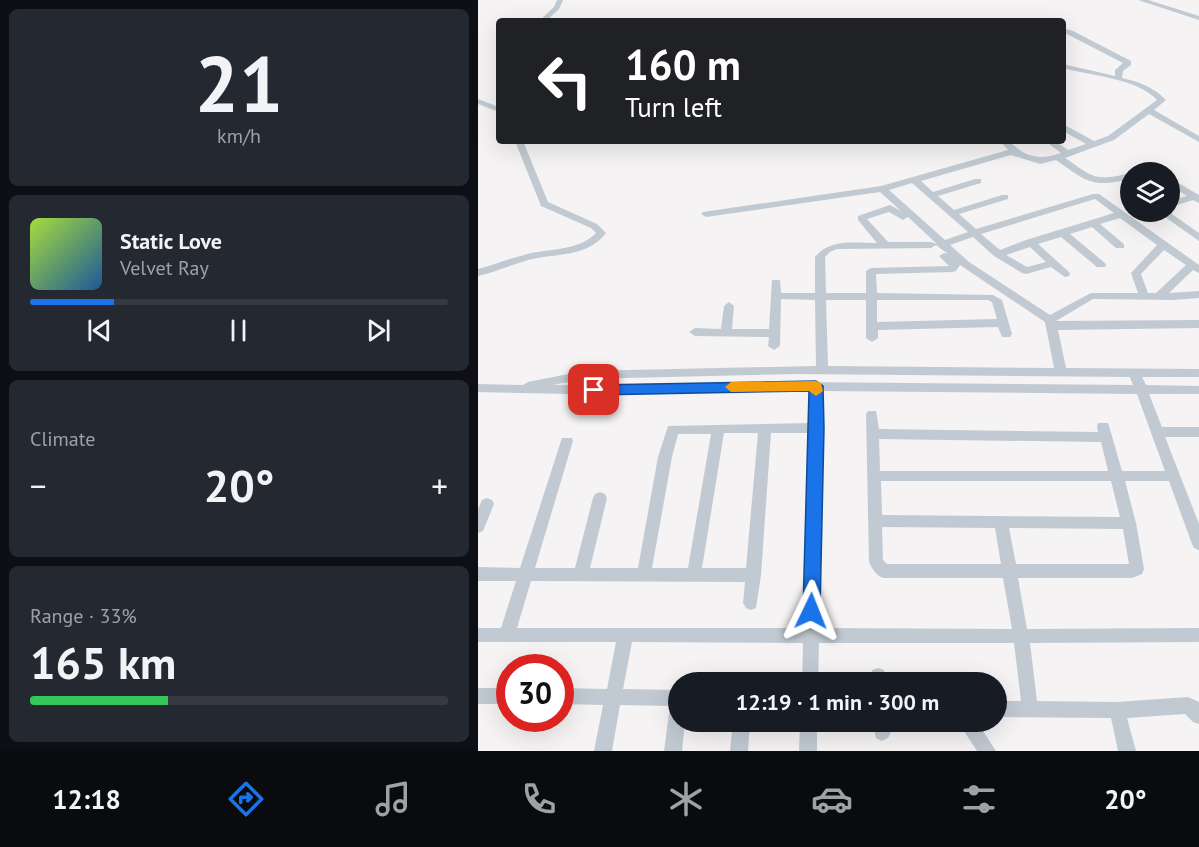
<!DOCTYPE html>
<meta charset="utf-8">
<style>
body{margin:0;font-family:"PT Sans",sans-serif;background:#242831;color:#f1f3f6;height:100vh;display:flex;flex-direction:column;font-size:22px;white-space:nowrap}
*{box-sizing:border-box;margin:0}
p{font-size:20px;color:#9ea1a6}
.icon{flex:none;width:33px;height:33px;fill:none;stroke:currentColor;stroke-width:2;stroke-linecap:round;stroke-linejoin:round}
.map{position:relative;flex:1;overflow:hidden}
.drawer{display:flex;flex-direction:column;gap:9px;padding:9px;background:#0d0f14;width:478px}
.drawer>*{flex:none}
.guide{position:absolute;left:18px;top:18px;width:570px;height:126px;border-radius:6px;box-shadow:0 6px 24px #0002;background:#202124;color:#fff;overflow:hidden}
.fabs{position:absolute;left:642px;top:162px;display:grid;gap:12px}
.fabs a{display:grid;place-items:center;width:60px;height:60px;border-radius:50%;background:#171b24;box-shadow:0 6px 24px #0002;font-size:30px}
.speed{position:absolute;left:18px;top:654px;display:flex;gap:12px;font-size:30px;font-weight:700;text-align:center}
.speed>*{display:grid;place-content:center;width:78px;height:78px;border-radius:50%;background:#171b24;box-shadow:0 6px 24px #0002;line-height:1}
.speed .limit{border:9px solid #d22;background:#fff;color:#111}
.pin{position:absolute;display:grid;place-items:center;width:51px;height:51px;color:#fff;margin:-26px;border-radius:12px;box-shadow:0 3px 9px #0006}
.me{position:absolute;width:66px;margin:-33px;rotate:2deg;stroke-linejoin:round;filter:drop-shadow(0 0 4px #0008)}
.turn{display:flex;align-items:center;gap:21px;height:126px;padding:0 30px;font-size:27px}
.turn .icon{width:78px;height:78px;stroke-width:2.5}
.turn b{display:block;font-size:42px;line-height:51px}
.big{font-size:45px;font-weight:700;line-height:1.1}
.drawer .widget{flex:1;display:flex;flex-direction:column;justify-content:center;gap:9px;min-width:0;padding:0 21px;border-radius:9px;background:#242831}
.drawer .dial{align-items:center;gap:0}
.dial b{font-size:78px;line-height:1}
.song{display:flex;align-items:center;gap:18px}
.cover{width:72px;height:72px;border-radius:9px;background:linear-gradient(135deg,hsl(80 70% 55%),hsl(210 70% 35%))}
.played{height:6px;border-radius:3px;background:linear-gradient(90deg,#1a73e8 20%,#363941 20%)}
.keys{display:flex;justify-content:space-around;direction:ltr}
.heat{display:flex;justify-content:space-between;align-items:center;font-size:33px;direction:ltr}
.charge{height:9px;border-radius:4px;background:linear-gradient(90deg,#34c759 33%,#363941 0)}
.trip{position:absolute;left:190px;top:672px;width:339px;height:60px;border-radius:30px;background:#171b24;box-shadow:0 6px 24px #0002;font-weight:700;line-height:60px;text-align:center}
.dock{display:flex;height:96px;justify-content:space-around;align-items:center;background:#090b0e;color:#9ea1a6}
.dock .icon{width:42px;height:42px}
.dock .selected{color:#1a73e8}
.dock b{font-size:27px;color:#f1f3f6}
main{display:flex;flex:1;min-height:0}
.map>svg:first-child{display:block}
</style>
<main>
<section class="drawer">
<div class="widget dial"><b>21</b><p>km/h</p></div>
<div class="widget">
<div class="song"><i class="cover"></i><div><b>Static Love</b><p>Velvet Ray</p></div></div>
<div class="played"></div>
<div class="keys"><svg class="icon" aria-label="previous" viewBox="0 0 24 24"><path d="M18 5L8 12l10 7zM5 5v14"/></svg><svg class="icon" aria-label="pause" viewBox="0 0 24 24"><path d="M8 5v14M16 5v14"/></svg><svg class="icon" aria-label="next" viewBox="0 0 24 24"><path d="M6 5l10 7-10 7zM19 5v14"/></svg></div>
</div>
<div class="widget"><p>Climate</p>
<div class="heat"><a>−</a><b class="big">20°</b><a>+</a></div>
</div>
<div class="widget"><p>Range · 33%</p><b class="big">165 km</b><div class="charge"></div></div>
</section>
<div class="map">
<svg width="721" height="751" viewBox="0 0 721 751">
<rect width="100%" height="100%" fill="#f5f3f3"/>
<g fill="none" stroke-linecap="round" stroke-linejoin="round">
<g fill="#c1cad2" fill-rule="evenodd">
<path d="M79 0H85L81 9 68 21H61L76 7Z"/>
<path d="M660 0H670L721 16V20Z"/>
<path d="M585 28 595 31 653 61V65L645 71 644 78C661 82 676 87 688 100L676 110 721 136V142L671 114 636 140 587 158C615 177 617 182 652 173V179C614 188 609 182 578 160L562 164 533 155 443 181 455 192 497 179H503V183L460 196 476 210 524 195H530V199L481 214 498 229 615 194H621L721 265V273L715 270 691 293 721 291V298L695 300 615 299 578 321 721 320V328L580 330 588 368 721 369V377H664L668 385 721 386V394H671L684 427H721V437H687L721 524V550L716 548 714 544 691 481H647L658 523 666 569 664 574 654 578H540L549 629 721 628V642L552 643 559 701 639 702 710 697 721 702V724L715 722 707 714 649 718 658 751H640L633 718 519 717V701H543L536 643H341L340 682H324L325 643 154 642 145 689 201 690V722H207L204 751H186L192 706 142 705 134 751H116L125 705 82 704V688L129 689 138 642H0V628H23L38 581H0V567L42 568 83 441 84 438H94L95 441 57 568H97L115 498 117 494 122 492 127 494 129 498 112 568H160L180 457 190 426 333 423 332 390 94 394 0 392V384L45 385 50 382 105 371 338 366 337 300 303 299 302 346 296 350 290 346 291 337 217 336 211 332 217 328 243 329 246 306 251 302 256 306 254 329H291L294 280H302L303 293H337V257C352 238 377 243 399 243L380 220V216L412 205 423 211 402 192 228 217 223 214 225 212 403 186 530 150 522 141H531C547 157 560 161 583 153L567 141H577L590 150 608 144 585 131V124L616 141 630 136 679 100C659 78 613 76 585 68V64L637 76V70L645 63 585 32ZM434 183 490 232 467 240 411 190ZM617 199 636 213 548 240 522 250 503 234ZM411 212 425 220 430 217 459 244 453 242H410L389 219ZM642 218 679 245 653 273 660 293H613L572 315 491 262 472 245 495 237 516 256 544 273 548 274 573 267 587 277 591 276 592 274 591 272 560 244 583 237 619 267H627L628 265 627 263 592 234 614 227 638 248H646V244L622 224ZM458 245 470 254 466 253 461 256 471 266 393 268 388 271V293H348L347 257 352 252 359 249 453 248ZM552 247 568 262 549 267 528 255ZM686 250 708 265 678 293H670L663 274ZM482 265 567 322 576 368 350 366 348 300H388V338L394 342 400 338V330L520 327 524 337H532L534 334 524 300 515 295 399 293 398 274 474 272 478 271ZM399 300H510L514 302 519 319 399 322ZM318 374 652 377 655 385 319 382 75 385 105 379ZM344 391 659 394 687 471H644L631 426 630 423H620L619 426 620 432 401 429 398 411H390L388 414 391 562C394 569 398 575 405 578H525L534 629 341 628 345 428ZM246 433H280L268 568H224ZM293 433H332L326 628H39L53 581 267 582 265 603 268 608 273 610 278 608 283 575ZM200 434H233L210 568H174L194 457ZM401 439 623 442 630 471H402ZM403 481H633L642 517 404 515ZM404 527 517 528 523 564H409L405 560ZM531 528 645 529 651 564H538Z"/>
<path d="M0 99 21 107V112L0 104Z"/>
<path d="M37 141H45L70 202 119 224 128 233C109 258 77 253 50 260 33 265 17 272 0 276V269C15 265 30 259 46 255 69 248 100 252 118 233L113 228 63 206Z"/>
<path d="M665 169H675L680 172H660Z"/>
<path d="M692 178 721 195V203L715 200 692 207V201L709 196 692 185Z"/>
<path d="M680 212H691L721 233V241Z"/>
<path d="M9 498 14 500 16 504 5 531 0 533V509L4 500Z"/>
<path d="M400 668 406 670 408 682H392L394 670Z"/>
<rect x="0" y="688" width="32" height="16"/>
<path d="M255 722H272L270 751H252Z"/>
<path d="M322 722H339V751H321Z"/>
<path d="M394 722H411L413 732 410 738 404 741 398 738Z"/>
<path d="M480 722H499L518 751H499Z"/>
</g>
</g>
<path fill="#1a73e8" stroke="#114b97" stroke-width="1.5" d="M338 381 345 386 346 428 342 611 340 617 333 619 327 617 325 611 331 391 116 395 109 390 116 385Z"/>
<path fill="#f59e0b" d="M338 381 343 383 345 391 338 396 331 391 253 392 247 387 253 382Z"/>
</svg>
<div class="fabs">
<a><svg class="icon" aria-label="layers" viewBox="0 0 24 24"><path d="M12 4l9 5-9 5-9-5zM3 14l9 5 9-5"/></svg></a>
</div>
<div class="speed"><div class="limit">30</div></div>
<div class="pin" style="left:116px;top:390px;background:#d93025"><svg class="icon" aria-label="arrive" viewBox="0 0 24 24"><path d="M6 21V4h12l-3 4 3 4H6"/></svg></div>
<svg class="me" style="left:333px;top:611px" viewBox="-20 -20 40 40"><path d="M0-17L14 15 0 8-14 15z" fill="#1a73e8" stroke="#fff" stroke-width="4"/></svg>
<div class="trip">12:19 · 1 min · 300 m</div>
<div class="guide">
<div class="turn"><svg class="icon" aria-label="left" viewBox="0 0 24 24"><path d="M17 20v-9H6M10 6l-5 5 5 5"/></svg><div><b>160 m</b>Turn left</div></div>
</div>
</div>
</main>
<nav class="dock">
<b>12:18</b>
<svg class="icon selected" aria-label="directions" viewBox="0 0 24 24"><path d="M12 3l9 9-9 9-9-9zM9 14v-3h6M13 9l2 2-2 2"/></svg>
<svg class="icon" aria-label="music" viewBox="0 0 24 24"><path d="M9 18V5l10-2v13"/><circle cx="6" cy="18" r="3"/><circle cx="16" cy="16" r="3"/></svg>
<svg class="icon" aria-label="phone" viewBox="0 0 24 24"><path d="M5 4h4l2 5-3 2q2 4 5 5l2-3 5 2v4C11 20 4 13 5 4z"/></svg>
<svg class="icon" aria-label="climate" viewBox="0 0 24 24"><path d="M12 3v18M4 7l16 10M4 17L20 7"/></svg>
<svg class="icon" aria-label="car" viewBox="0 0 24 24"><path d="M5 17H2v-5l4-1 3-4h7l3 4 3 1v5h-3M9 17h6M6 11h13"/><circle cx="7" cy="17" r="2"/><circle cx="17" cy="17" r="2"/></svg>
<svg class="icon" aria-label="filters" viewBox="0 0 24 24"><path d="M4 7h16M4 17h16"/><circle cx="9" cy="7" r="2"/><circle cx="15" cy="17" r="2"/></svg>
<b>20°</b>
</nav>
